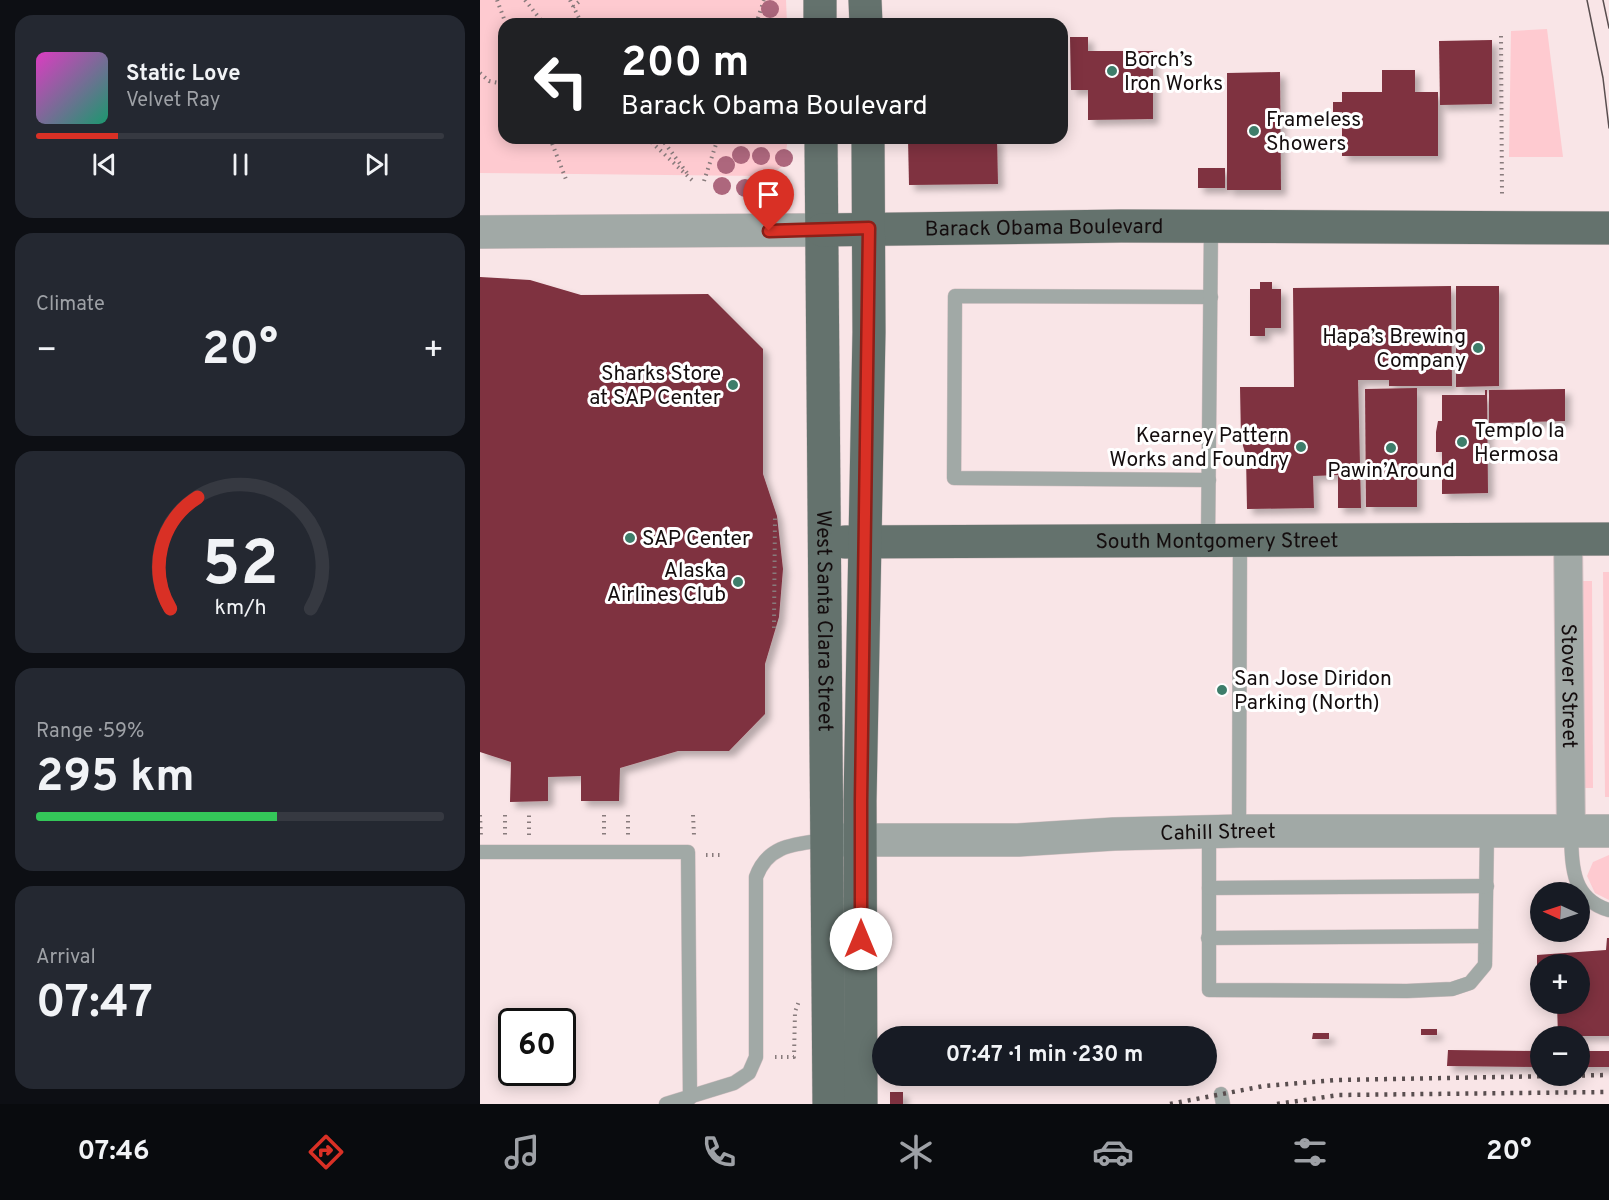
<!DOCTYPE html>
<meta charset="utf-8">
<style>
body{margin:0;font-family:Overpass,sans-serif;background:#242831;color:#f1f3f6;height:100vh;display:flex;flex-direction:column;font-size:22px;white-space:nowrap}
*{box-sizing:border-box;margin:0}
p{font-size:20px;color:#9ea1a6}
.icon{flex:none;width:33px;height:33px;fill:none;stroke:currentColor;stroke-width:2;stroke-linecap:round;stroke-linejoin:round}
.map{position:relative;flex:1;overflow:hidden}
.drawer{display:flex;flex-direction:column;gap:15px;padding:15px;background:#0d0f14;width:480px}
.drawer>*{flex:none}
.top-card{position:absolute;left:18px;top:18px;width:570px;height:126px;border-radius:18px;box-shadow:0 3px 15px #0003;background:#202124;color:#fff;overflow:hidden}
.needle{width:39px;rotate:273deg}
.fabs{position:absolute;left:1050px;top:882px;display:grid;gap:12px}
.fabs a{display:grid;place-items:center;width:60px;height:60px;border-radius:50%;background:#171b24;box-shadow:0 3px 15px #0003;font-size:30px}
.speed{position:absolute;left:18px;top:1008px;display:flex;gap:12px;font-size:30px;font-weight:700;text-align:center}
.speed>*{display:grid;place-content:center;width:78px;height:78px;border-radius:50%;background:#171b24;box-shadow:0 3px 15px #0003;line-height:1}
.speed .limit{border:3px solid #111;border-radius:9px;background:#fff;color:#111}
.pin{position:absolute;display:grid;place-items:center;width:51px;height:51px;color:#fff;margin:-62px -26px;border-radius:50% 50% 50% 0;rotate:-45deg;box-shadow:0 0 6px #0007}
.pin .icon{rotate:45deg}
.me{position:absolute;width:66px;margin:-33px;rotate:0deg;stroke-linejoin:round;filter:drop-shadow(0 0 4px #0008)}
.turn{display:flex;align-items:center;gap:21px;height:126px;padding:0 24px;font-size:27px}
.turn .icon{width:78px;height:78px;stroke-width:2.5}
.turn b{display:block;font-size:42px;line-height:51px}
.big{font-size:45px;font-weight:700;line-height:1.1}
.drawer .widget{flex:1;display:flex;flex-direction:column;justify-content:center;gap:9px;min-width:0;padding:0 21px;border-radius:18px;background:#242831}
.drawer .dial{align-items:center;gap:0}
.dial svg{height:156px;overflow:visible;fill:none;stroke:#363941;stroke-width:7;stroke-linecap:round;text-anchor:middle}
.dial text{fill:#f1f3f6;stroke:none}
.song{display:flex;align-items:center;gap:18px}
.cover{width:72px;height:72px;border-radius:9px;background:linear-gradient(135deg,hsl(310 70% 55%),hsl(160 70% 35%))}
.played{height:6px;border-radius:3px;background:linear-gradient(90deg,#d93025 20%,#363941 20%)}
.keys{display:flex;justify-content:space-around;direction:ltr}
.heat{display:flex;justify-content:space-between;align-items:center;font-size:33px;direction:ltr}
.charge{height:9px;border-radius:4px;background:linear-gradient(90deg,#34c759 59%,#363941 0)}
.trip{position:absolute;left:392px;top:1026px;width:345px;height:60px;border-radius:30px;background:#171b24;box-shadow:0 3px 15px #0003;font-weight:700;line-height:60px;text-align:center}
.dock{display:flex;height:96px;justify-content:space-around;align-items:center;background:#090b0e;color:#9ea1a6}
.dock .icon{width:42px;height:42px}
.dock .on{color:#d93025}
.dock b{font-size:27px;color:#f1f3f6}
main{display:flex;flex:1;min-height:0}
.map>svg:first-child{display:block}
</style>
<main>
<section class="drawer">
<div class="widget">
<div class="song"><i class="cover"></i><div><b>Static Love</b><p>Velvet Ray</p></div></div>
<div class="played"></div>
<div class="keys"><svg class="icon" aria-label="previous" viewBox="0 0 24 24"><path d="M18 5L8 12l10 7zM5 5v14"/></svg><svg class="icon" aria-label="pause" viewBox="0 0 24 24"><path d="M8 5v14M16 5v14"/></svg><svg class="icon" aria-label="next" viewBox="0 0 24 24"><path d="M6 5l10 7-10 7zM19 5v14"/></svg></div>
</div>
<div class="widget"><p>Climate</p>
<div class="heat"><a>−</a><b class="big">20°</b><a>+</a></div>
</div>
<div class="widget dial"><svg viewBox="0 0 100 80">
<path d="M14 69A42 42 0 1 1 86 69"/>
<path d="M14 69A42 42 0 0 1 28 12" stroke="#d93025"/>
<text x="50" y="56" font-size="32" font-weight="700">52</text>
<text x="50" y="72" font-size="11">km/h</text>
</svg></div>
<div class="widget"><p>Range · 59%</p><b class="big">295 km</b><div class="charge"></div></div>
<div class="widget"><p>Arrival</p><b class="big">07:47</b></div>
</section>
<div class="map">
<svg width="1129" height="1104" viewBox="0 0 1129 1104">
<defs>
<filter id="shadow"><feDropShadow dx="5.5" dy="5.5" stdDeviation="3" flood-color="#0004"/></filter>
</defs>
<rect width="100%" height="100%" fill="#f9e5e7"/>
<g fill="#fecad0">
<path d="M0 0H306L307 24H24V138H308L304 165 293 173 278 176 0 173Z"/>
<path d="M1067 29 1083 157H1029L1031 31Z"/>
<path d="M1123 572H1129V797H1125Z"/>
<path d="M1102 581H1112L1113 788H1103Z"/>
<path d="M1129 855V900L1115 893 1107 876 1113 862Z"/>
</g>
<g fill="#7f313f" filter="url(#shadow)">
<path d="M590 37H608V51H673V119L608 120V90H591Z"/>
<path d="M1012 40V104L960 105 959 41Z"/>
<path d="M902 70H935V92H958V156H862V112H853V102H862V92H902Z"/>
<path d="M800 72 801 190H747V73Z"/>
<path d="M428 138H517L518 184 429 185Z"/>
<rect x="718" y="168" width="27" height="20"/>
<path d="M0 277 50 280 101 295 228 294 283 349V474L297 516 303 569 299 617 285 664V714L249 751H198L140 768 139 801H101V776L68 777V801L30 802 31 762 0 752Z"/>
<path d="M780 282H792V289H801V328H785V336H770V289H780Z"/>
<path d="M971 286 972 386H909V380H878L881 508H858V475L833 476 834 508 767 509 766 456 761 439 760 387H814L813 288Z"/>
<path d="M976 286H1019V386L976 387Z"/>
<path d="M937 388V507H886L885 389Z"/>
<path d="M1085 389V421L1009 423V390Z"/>
<path d="M1005 390H1007L1008 493 962 494V452H956V432L958 421H962V395H1005Z"/>
<path d="M1127 938H1129V1036H1078L1077 1004H1100V964H1060V996H1057V955L1126 950Z"/>
<rect x="941" y="1029" width="16" height="6"/>
<path d="M833 1033H849V1039H832Z"/>
<path d="M968 1050 1060 1051V1067L967 1066Z"/>
<rect x="1100" y="1051" width="29" height="16"/>
<rect x="410" y="1092" width="13" height="12"/>
</g>
<g fill="none" stroke-linecap="round" stroke-linejoin="round">
<g stroke="#d4c2c4" stroke-width="15">
<g id="service">
<path d="M729 480 474 478 475 296 731 297"/>
<path d="M728 541 731 227"/>
<path d="M759 831 760 542"/>
<path d="M729 832V990L927 991 972 989 990 983 1005 965 1007 832"/>
<path d="M1091 832C1092 865 1091 899 1129 910"/>
<path d="M0 852H208L210 1098"/>
<path d="M729 888 1007 886"/>
<path d="M728 938 1005 936"/>
<path d="M741 1094 743 1104"/>
<path d="M186 1104 254 1083 269 1073 276 1057V877C288 844 316 844 346 840"/>
</g>
</g>
<g stroke="#d4c2c4" stroke-width="30">
<g id="minor">
<path id="s1" d="M1088 540 1091 832"/>
</g>
</g>
<g stroke="#d4c2c4" stroke-width="34">
<g id="tertiary">
<path d="M0 232 342 230"/>
<path id="s2" d="M351 840H538L634 834 759 831H1129"/>
</g>
</g>
<g stroke="#d4c2c4" stroke-width="34">
<g id="primary">
<path d="M340 0V24"/>
<path d="M385 0 386 24"/>
<path id="s3" d="M341 138 349 1104"/>
<path id="s4" d="M342 230 641 226 1129 228"/>
<path id="s5" d="M365 542 1129 539"/>
<path d="M381 1104 380 801 389 332 388 138"/>
</g>
</g>
<g stroke="#887b7c" stroke-width="4" stroke-dasharray="1.5 4.5" stroke-linecap="butt">
<path d="M17 0 26 24"/>
<path d="M45 0 64 24"/>
<path d="M90 0 102 24"/>
<path d="M93 7 101 0"/>
<path d="M276 24 284 0"/>
<path d="M1021 36 1022 195"/>
<path d="M0 73 9 81 24 84"/>
<path d="M70 138 87 182"/>
<path d="M167 138 213 181"/>
<path d="M181 138 207 173"/>
<path d="M224 181 238 138"/>
<path d="M294 628 295 514"/>
<path d="M0 815 1 836"/>
<path d="M25 815V835"/>
<path d="M124 815V835"/>
<path d="M148 815V835"/>
<path d="M213 815 214 835"/>
<path d="M49 835V815"/>
<path d="M226 855H243"/>
<path d="M295 1057H314L315 1012 319 1001"/>
</g>
<use href="#service" stroke="#a1a9a6" stroke-width="14"/>
<use href="#minor" stroke="#a1a9a6" stroke-width="28"/>
<use href="#tertiary" stroke="#a1a9a6" stroke-width="33"/>
<use href="#primary" stroke="#64726d" stroke-width="33"/>
<g stroke="#594e4f" stroke-width="1.5">
<path d="M1107 0 1123 78 1129 128"/>
<path d="M1123 0 1129 28"/>
</g>
<g stroke="#594e4f" stroke-width="4.5" stroke-dasharray="3 6" stroke-linecap="butt">
<path d="M690 1104 784 1086 857 1080 1129 1075"/>
<path d="M797 1104 859 1095 1129 1092"/>
</g>
</g>
<g fill="#ad677d">
<circle cx="290" cy="9" r="9"/>
<circle cx="261" cy="155" r="9"/>
<circle cx="281" cy="156" r="9"/>
<circle cx="304" cy="158" r="9"/>
<circle cx="246" cy="165" r="9"/>
<circle cx="242" cy="186" r="9"/>
<circle cx="265" cy="188" r="9"/>
</g>
<g fill="none" stroke-linecap="round" stroke-linejoin="round">
<g stroke="#8d1f18" stroke-width="15">
<path id="route" d="M289 231 389 228 381 801V939"/>
</g>
<use href="#route" stroke="#d93025" stroke-width="10"/>
</g>
<g fill="#3e7d6a" stroke="#fff" stroke-width="2">
<circle cx="632" cy="71" r="6"/>
<circle cx="774" cy="131" r="6"/>
<circle cx="998" cy="348" r="6"/>
<circle cx="253" cy="385" r="6"/>
<circle cx="982" cy="442" r="6"/>
<circle cx="821" cy="447" r="6"/>
<circle cx="911" cy="448" r="6"/>
<circle cx="150" cy="538" r="6"/>
<circle cx="258" cy="582" r="6"/>
<circle cx="742" cy="690" r="6"/>
</g>
<g text-anchor="middle" stroke-width="6" stroke-linejoin="round" paint-order="stroke">
<g font-size="21" fill="#140d0e" stroke="#fff" text-anchor="start">
<text x="644" y="66">Borch’s<tspan x="644" dy="24">Iron Works</tspan></text>
<text x="786" y="126">Frameless<tspan x="786" dy="24">Showers</tspan></text>
<text x="986" y="343" text-anchor="end">Hapa’s Brewing<tspan x="986" dy="24">Company</tspan></text>
<text x="241" y="380" text-anchor="end">Sharks Store<tspan x="241" dy="24">at SAP Center</tspan></text>
<text x="994" y="437">Templo la<tspan x="994" dy="24">Hermosa</tspan></text>
<text x="809" y="442" text-anchor="end">Kearney Pattern<tspan x="809" dy="24">Works and Foundry</tspan></text>
<text x="911" y="477" text-anchor="middle">Pawin’Around</text>
<text x="162" y="545">SAP Center</text>
<text x="246" y="577" text-anchor="end">Alaska<tspan x="246" dy="24">Airlines Club</tspan></text>
<text x="754" y="685">San Jose Diridon<tspan x="754" dy="24">Parking (North)</tspan></text>
</g>
<g font-size="21" fill="#140d0e" stroke="#fff">
<text dy="7" stroke="none"><textPath href="#s4" startOffset="222">Barack Obama Boulevard</textPath></text>
<text dy="7" stroke="none"><textPath href="#s5" startOffset="372">South Montgomery Street</textPath></text>
<text dy="7" stroke="none"><textPath href="#s3" startOffset="483">West Santa Clara Street</textPath></text>
<text dy="7" stroke="none"><textPath href="#s1" startOffset="146">Stover Street</textPath></text>
<text dy="7" stroke="none"><textPath href="#s2" startOffset="387">Cahill Street</textPath></text>
</g>
</g>
</svg>
<div class="fabs">
<a><svg class="needle" viewBox="-14 -14 28 28"><path d="M0-13l5 13h-10z" fill="#e53935"/><path d="M0 13l5-13h-10z" fill="#9ea1a6"/></svg></a>
<a>+</a>
<a>−</a>
</div>
<div class="speed"><div class="limit">60</div></div>
<div class="pin" style="left:289px;top:231px;background:#d93025"><svg class="icon" aria-label="arrive" viewBox="0 0 24 24"><path d="M6 21V4h12l-3 4 3 4H6"/></svg></div>
<svg class="me" style="left:381px;top:939px" viewBox="-20 -20 40 40"><circle r="19" fill="#fff"/><path d="M0-13L10 11 0 6-10 11z" fill="#d93025"/></svg>
<div class="trip">07:47 · 1 min · 230 m</div>
<div class="top-card">
<div class="turn"><svg class="icon" aria-label="left" viewBox="0 0 24 24"><path d="M17 20v-9H6M10 6l-5 5 5 5"/></svg><div><b>200 m</b>Barack Obama Boulevard</div></div>
</div>
</div>
</main>
<nav class="dock">
<b>07:46</b>
<svg class="icon on" aria-label="directions" viewBox="0 0 24 24"><path d="M12 3l9 9-9 9-9-9zM9 14v-3h6M13 9l2 2-2 2"/></svg>
<svg class="icon" aria-label="music" viewBox="0 0 24 24"><path d="M9 18V5l10-2v13"/><circle cx="6" cy="18" r="3"/><circle cx="16" cy="16" r="3"/></svg>
<svg class="icon" aria-label="phone" viewBox="0 0 24 24"><path d="M5 4h4l2 5-3 2q2 4 5 5l2-3 5 2v4C11 20 4 13 5 4z"/></svg>
<svg class="icon" aria-label="climate" viewBox="0 0 24 24"><path d="M12 3v18M4 7l16 10M4 17L20 7"/></svg>
<svg class="icon" aria-label="car" viewBox="0 0 24 24"><path d="M5 17H2v-5l4-1 3-4h7l3 4 3 1v5h-3M9 17h6M6 11h13"/><circle cx="7" cy="17" r="2"/><circle cx="17" cy="17" r="2"/></svg>
<svg class="icon" aria-label="filters" viewBox="0 0 24 24"><path d="M4 7h16M4 17h16"/><circle cx="9" cy="7" r="2"/><circle cx="15" cy="17" r="2"/></svg>
<b>20°</b>
</nav>
